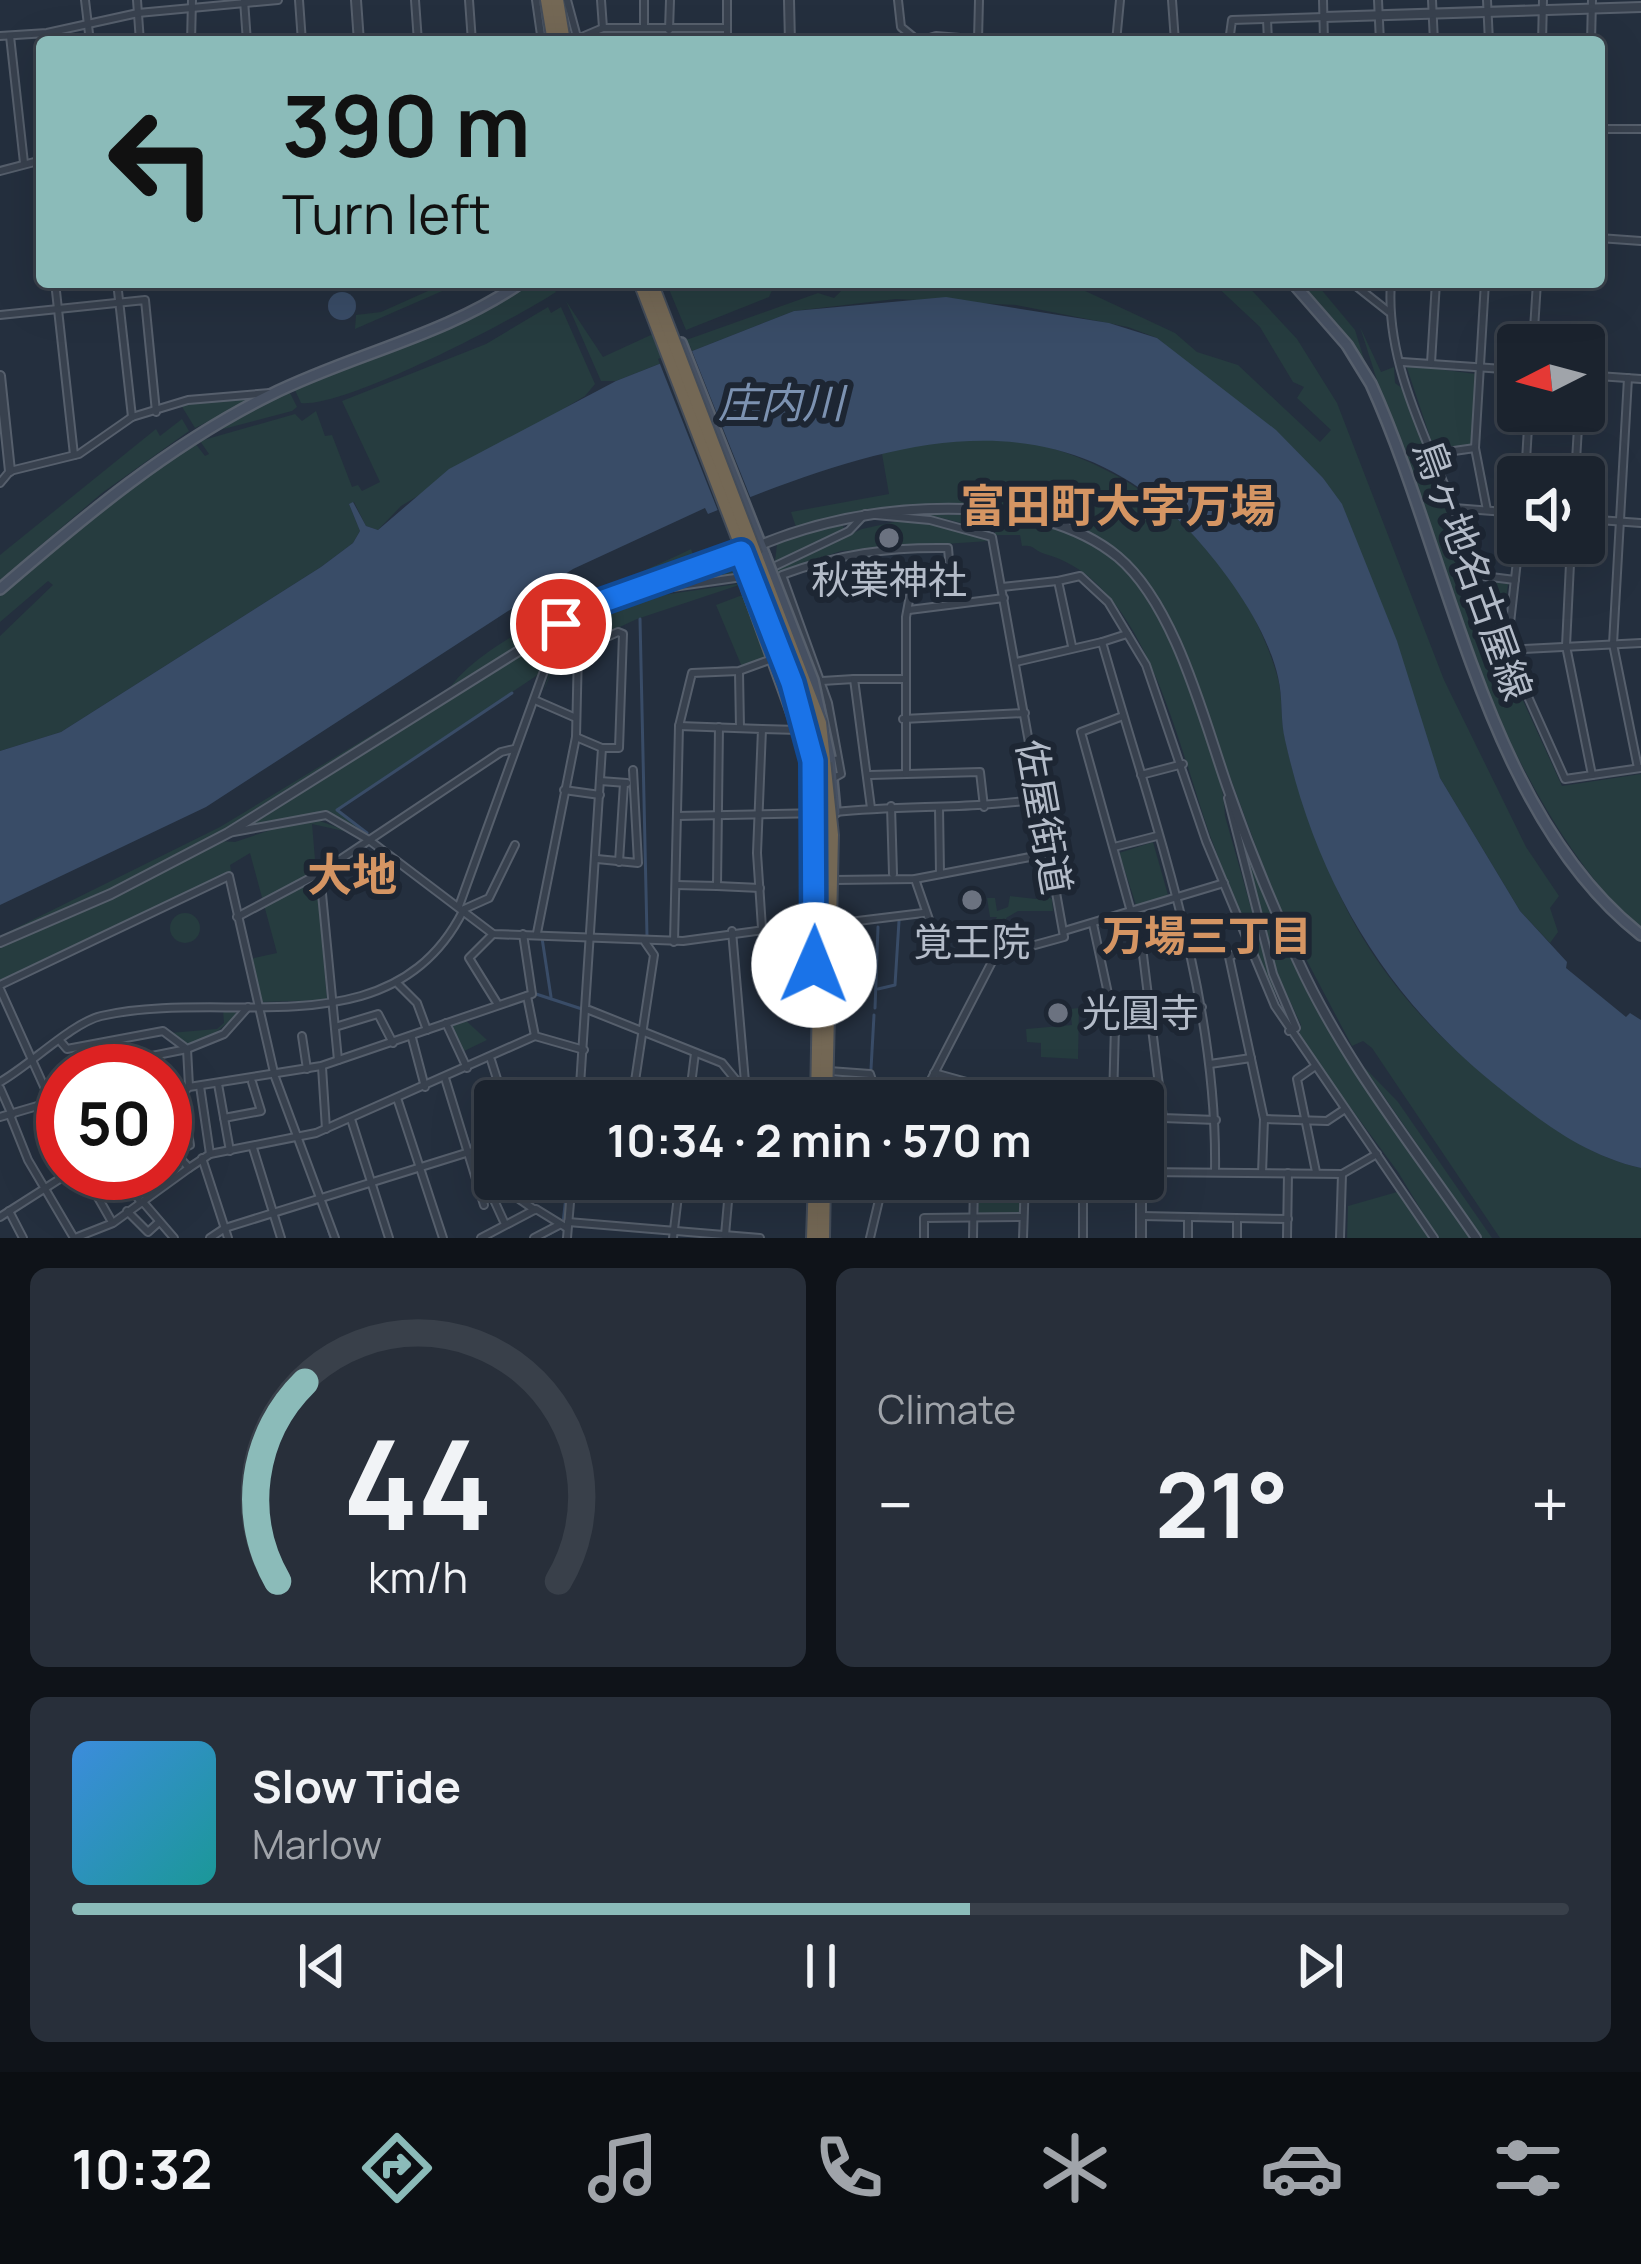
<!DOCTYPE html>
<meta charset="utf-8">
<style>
body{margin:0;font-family:Manrope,"Noto Sans JP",sans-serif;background:#282f3a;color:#f1f3f6;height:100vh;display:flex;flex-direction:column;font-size:45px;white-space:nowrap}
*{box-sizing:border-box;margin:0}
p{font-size:39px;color:#a0a4aa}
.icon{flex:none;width:66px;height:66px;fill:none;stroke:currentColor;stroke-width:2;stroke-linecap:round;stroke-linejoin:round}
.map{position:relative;height:1238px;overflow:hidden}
.panel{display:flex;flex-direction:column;gap:30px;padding:30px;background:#0f1319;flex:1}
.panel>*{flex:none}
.guide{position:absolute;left:36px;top:36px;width:1569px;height:252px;border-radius:12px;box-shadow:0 12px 48px #0002,0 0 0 3px #39404a;background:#8bbbb9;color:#111;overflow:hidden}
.needle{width:78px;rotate:264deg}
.fabs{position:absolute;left:1497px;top:324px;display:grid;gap:24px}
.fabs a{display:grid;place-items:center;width:108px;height:108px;border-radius:12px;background:#1b232e;box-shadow:0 12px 48px #0002,0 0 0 3px #39404a;font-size:60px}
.speed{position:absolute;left:36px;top:1044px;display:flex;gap:24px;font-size:60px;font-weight:700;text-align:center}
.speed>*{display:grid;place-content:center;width:156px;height:156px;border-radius:50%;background:#1b232e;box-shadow:0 12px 48px #0002,0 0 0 3px #39404a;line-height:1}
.speed .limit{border:18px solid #d22;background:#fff;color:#111}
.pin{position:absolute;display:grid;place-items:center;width:102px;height:102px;color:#fff;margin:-51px;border:6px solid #fff;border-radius:50%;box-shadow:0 3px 12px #0007}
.me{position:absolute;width:132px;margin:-66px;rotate:1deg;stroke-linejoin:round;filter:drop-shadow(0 0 9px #0008)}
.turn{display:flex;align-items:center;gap:42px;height:252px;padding:0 48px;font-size:54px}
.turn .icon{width:156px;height:156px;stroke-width:2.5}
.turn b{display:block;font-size:84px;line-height:102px}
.big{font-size:90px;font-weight:700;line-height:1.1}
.panel .widget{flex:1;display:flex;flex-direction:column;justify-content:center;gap:18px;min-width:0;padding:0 42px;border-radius:18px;background:#282f3a}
.panel .dial{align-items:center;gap:0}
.dial svg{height:312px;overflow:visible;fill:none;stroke:#39404a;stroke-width:7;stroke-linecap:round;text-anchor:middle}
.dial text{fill:#f1f3f6;stroke:none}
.song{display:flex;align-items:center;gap:36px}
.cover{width:144px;height:144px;border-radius:18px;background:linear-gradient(135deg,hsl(210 70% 55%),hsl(180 70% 35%))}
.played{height:12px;border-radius:6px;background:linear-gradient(90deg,#8bbbb9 60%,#39404a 60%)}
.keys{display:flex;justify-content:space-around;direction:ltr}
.heat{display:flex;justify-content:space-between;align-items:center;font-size:66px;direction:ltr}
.panel .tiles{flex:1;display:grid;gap:30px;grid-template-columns:1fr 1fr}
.widget:last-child{grid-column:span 2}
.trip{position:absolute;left:474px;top:1080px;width:690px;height:120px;border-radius:12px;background:#1b232e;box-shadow:0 12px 48px #0002,0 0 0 3px #39404a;font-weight:700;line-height:120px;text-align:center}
.dock{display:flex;height:192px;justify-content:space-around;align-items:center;background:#0b0e12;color:#a0a4aa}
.dock .icon{width:84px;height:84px}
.dock .selected{color:#8bbbb9}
.dock b{font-size:54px;color:#f1f3f6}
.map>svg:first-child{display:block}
</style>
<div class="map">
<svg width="1641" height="1238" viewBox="0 0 1641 1238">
<rect width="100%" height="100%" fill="#242f3e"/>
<g fill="#263c3f">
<path d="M448 282H463L355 329 356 315 381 312Z"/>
<path d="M529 282H549L556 292C515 319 345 408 301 403L294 388Z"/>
<path d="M666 282H772L774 286 769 297 686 330Z"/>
<path d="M842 282H1082L1081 289 1175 333 1197 352 1238 365 1320 442 1331 430 1297 398 1304 387 1293 382 1260 327 1212 282H1244L1297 339 1337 403 1444 680 1526 847 1559 896 1550 908 1558 932 1550 943 1520 911 1440 778 1323 478 1157 338 1128 327 1016 305 896 299 794 311 616 381H601L566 301 603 357 653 334 689 339 818 293 834 298 844 288Z"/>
<path d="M1297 282H1315L1355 330 1367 369 1349 340Z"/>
<path d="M548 307 551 313 561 307 595 384 585 396 401 506 378 530 366 526 354 502 349 504 360 531 353 543 321 567 61 732 0 751V636L53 585 48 581 0 622V594C63 541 124 484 195 443L205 456 209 454 200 441 295 414 302 421 316 411 325 436 332 435 352 487 358 485 362 491 380 482 342 401 486 344Z"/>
<path d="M1360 327 1381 372 1394 367 1395 383 1403 389 1484 606 1500 596 1491 582 1508 584 1499 648 1562 786 1641 774V930C1497 799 1419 509 1360 327Z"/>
<path d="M1406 365 1476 374 1471 446 1434 449Z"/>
<path d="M289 391 297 407 292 411 204 434Z"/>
<path d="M259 396 195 428 181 405Z"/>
<path d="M182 419 189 431 102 493 0 580V555L156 429 160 436Z"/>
<path d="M993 437C1123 448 1240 548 1277 675 1283 694 1280 718 1285 738 1293 781 1312 827 1328 868 1364 958 1424 1029 1500 1087 1546 1122 1584 1155 1641 1168V1238H1500L1372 1048 1363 1041 1352 1046 1278 906 1190 669 1122 556 1079 529 993 507H886L796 527 791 512 889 494 882 454 906 446Z"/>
<path d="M898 515H989L988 530 938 517Z"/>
<path d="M994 516C1031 521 1069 529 1101 550 1165 592 1222 742 1225 816L1277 1000C1256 949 1233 898 1214 846 1180 758 1150 582 1045 554 1032 550 1036 545 1022 546L1020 535H995Z"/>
<path d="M899 521 931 523 989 541 841 551 637 619 559 655 543 692 565 627 630 600 737 584 862 529Z"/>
<path d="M842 523 844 529 775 562 777 544Z"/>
<path d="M691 549 695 561 598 598 448 691C481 636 630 579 691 549Z"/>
<path d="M728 561 742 574 662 585 663 583Z"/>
<path d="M745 594 768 655 742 667 716 605Z"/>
<path d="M552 635 542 672 338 809 367 833 324 811 245 829Z"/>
<path d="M434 697 216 834 114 887 0 936 220 827Z"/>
<path d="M1233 812 1307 991 1472 1238H1438L1398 1172 1299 1038 1301 1025 1277 973Z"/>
<path d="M309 817 353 833 312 824 327 1000 261 1002 250 959 277 953 250 853 230 865 231 871 0 980V946L112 898 220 841 235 842Z"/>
<path d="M1153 842 1168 895 1137 908 1119 853Z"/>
<path d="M1043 894 1052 899 1053 911H1018L1006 918 1007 924 1031 928 1035 936 1009 945 1000 943 991 928 997 917H990L987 898H995L997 911 1008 907 1010 896 1036 899Z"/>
<circle cx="185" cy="928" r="15"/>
<path d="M1079 1008 1078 1059 1041 1057V1043L1027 1042 1026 1029 1072 1025 1070 1009Z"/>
<path d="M233 1009 237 1015 204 1042 184 1044 170 1033 217 1029 224 1023 223 1010Z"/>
<path d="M463 1018 487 1040 462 1052 450 1026Z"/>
<path d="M1363 1066 1398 1102 1492 1238H1482Z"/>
<path d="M977 1179H1021V1212L979 1214Z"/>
<path d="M1397 1192 1430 1238H1347L1348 1206Z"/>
</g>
<g fill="#394c67">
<circle cx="342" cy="306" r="14"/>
<path d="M946 297 1109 323 1157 338 1276 430 1323 478 1342 504 1397 641 1440 778 1520 911 1567 962 1566 968 1626 1017 1630 1013 1641 1020V1168C1583 1155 1539 1120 1493 1083 1383 994 1316 879 1285 740 1280 720 1283 697 1278 677 1267 628 1228 574 1195 537 1053 381 876 446 708 514L705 508 573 569 206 807 0 905V751L61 732 321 567 353 543 360 531 349 504 353 502 366 526 378 530 449 469 616 381 794 311Z"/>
</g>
<path fill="#242f3e" d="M690 346 753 504 720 516 658 359Z"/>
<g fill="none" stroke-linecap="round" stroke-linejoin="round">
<g stroke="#394c67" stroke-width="3">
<path d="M640 619 647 936"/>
<path d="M367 833 337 810 512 693"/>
<path d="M542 938 551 997"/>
<path d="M878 989 895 985 899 921"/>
<path d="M536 994 585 1010"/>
<path d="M875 1008 878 927"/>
<path d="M871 1069 874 1015"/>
<path d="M576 1101 577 1083"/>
<path d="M461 1121 470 1147"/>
<path d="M326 1222 331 1238"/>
<path d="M563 1223 568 1179"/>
<path d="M542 1238 560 1228"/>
</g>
<g stroke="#565f6c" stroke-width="10">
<g id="minor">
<path d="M85 0 90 42"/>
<path d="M137 0 140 42"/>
<path d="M244 0 247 42"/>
<path d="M299 0 302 42"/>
<path d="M415 0 418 42"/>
<path d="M469 0 472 42"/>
<path d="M536 0 542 42"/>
<path d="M567 0 577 37"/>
<path d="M601 0 603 28"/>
<path d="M727 0V42"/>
<path d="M898 0 901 27 917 40"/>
<path d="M1172 0 1175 42"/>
<path d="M1323 0 1324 42"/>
<path d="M1378 0 1380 42"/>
<path d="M1432 0 1434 42"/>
<path d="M1487 0 1489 42"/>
<path d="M1267 19 1268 42"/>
<path d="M644 28V0"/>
<path d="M669 30 670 0"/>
<path d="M0 36 47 33 138 13 278 0"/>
<path d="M10 36 24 163"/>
<path d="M577 39 603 28H727"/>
<path d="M978 40 979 0"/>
<path d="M191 42 192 0"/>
<path d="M917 42 936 36 1008 42"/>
<path d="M1116 42 1120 0"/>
<path d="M1229 42 1232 20 1324 17"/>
<path d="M1542 42 1543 0"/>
<path d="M1591 42 1592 0"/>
<path d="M1599 129H1641"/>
<path d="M0 171 42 160"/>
<path d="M1599 238 1641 241"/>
<path d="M55 282 74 455"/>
<path d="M117 282 132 417"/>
<path d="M1351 282 1389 312"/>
<path d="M1391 282C1385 360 1425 436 1454 508L1518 513"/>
<path d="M1485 282 1475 448 1487 510"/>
<path d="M0 315 145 300 156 412"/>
<path d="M1533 345 1537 282"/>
<path d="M1402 362 1518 370"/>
<path d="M1431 363 1436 282"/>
<path d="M1584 375 1641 379"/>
<path d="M1628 378 1613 644 1638 768"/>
<path d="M1433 454 1475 448"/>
<path d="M1525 477 1529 411"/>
<path d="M1575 477 1579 411"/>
<path d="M0 483 10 471 79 454 132 417 188 400 270 393"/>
<path d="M1454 508 1475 575 1515 580"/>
<path d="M1584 519 1641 523"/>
<path d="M1519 543 1507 650 1565 779 1641 768"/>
<path d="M1571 543 1566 646 1592 775"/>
<path d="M767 570 849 531 865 514 930 520 992 537 1064 937 995 956 920 1101"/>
<path d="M1002 587 1057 581"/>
<path d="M745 589 809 766"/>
<path d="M638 592 749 576"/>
<path d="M909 610 1004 598"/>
<path d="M1102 642 1127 634"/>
<path d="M1072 646 1058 581 1080 576 1108 602 1146 665 1206 841 1275 1006 1434 1238"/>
<path d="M1507 650 1641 643"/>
<path d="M1016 662 1102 642C1151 815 1218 990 1215 1172"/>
<path d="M739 672 740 728"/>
<path d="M822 681 854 679"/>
<path d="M537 701 576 718"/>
<path d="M1123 716 1081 732 1143 955 1163 1118 1216 1120"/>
<path d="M903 719 1025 713"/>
<path d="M679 726 762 729 757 853 762 928"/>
<path d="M762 729 799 730"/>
<path d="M576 737 602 748 579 1101"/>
<path d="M870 775 980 772 984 807"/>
<path d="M1141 775 1183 764"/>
<path d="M832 779 841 774 828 703 782 575C839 554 887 547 948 548L951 584 913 579 906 617V774"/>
<path d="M600 781 627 783"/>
<path d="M564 790 600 795"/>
<path d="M1228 798 1273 974 1296 1028 1289 1031"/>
<path d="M891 806 893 874"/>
<path d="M939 807 940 874"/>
<path d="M871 808 854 679H904"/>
<path d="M835 812C904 805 972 809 1040 799"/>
<path d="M677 816 822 813"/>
<path d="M228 833 326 815 369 840 493 934 683 941 816 923"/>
<path d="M1114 847 1157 836"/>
<path d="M597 859 638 863 633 770"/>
<path d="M619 862 624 783"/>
<path d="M320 873 338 1060"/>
<path d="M915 879 942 957 995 956"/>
<path d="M834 880 915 879 1051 853"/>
<path d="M676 885 717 886 719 727"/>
<path d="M717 886 760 888"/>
<path d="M459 906 561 624"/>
<path d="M462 910 489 898 515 845"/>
<path d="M237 917 320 873 501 752 514 749"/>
<path d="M833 924 923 913"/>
<path d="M1093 924 1115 1026 1113 1101"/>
<path d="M732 931 745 1082 742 1101"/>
<path d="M1064 931 1224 883"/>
<path d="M537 933 576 737 578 650 618 632 623 634 619 748H602"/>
<path d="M493 934 469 958 497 1003"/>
<path d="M674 942 679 726 692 673 739 671 772 659"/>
<path d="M1249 946 1229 957 1264 1119 1262 1173"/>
<path d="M398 984 417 1003 427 1030"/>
<path d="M0 985 229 876 275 1077 335 1238"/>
<path d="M0 989 51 1102 0 1117"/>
<path d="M527 996 535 1036 584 1050"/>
<path d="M589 1010 722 1063 744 1090"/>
<path d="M1152 1015 1202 1007"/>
<path d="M446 1023 467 1068"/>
<path d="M335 1027 378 1014 393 1043"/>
<path d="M302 1036 307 1069"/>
<path d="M412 1038 425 1087"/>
<path d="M61 1042 67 1049 163 1031 187 1049 224 1034 248 1007"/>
<path d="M491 1060 504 1101"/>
<path d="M1210 1064 1251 1058"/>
<path d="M322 1067 326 1129"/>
<path d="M1314 1067 1297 1079 1316 1172"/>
<path d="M77 1071 187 1049 189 1086"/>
<path d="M829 1071 870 1074 874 1086 921 1099"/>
<path d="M934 1073 1035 1101"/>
<path d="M445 1078 484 1205"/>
<path d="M0 1082C29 1066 72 1023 101 1016 225 987 391 1053 463 911"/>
<path d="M218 1084 230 1151"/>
<path d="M200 1086 210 1154"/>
<path d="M0 1088 12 1115"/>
<path d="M397 1098 443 1238"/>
<path d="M632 1101 654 955 645 942"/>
<path d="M689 1101 695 1053"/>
<path d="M45 1104 63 1155"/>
<path d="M165 1110 189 1087 321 1066 532 994 523 934"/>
<path d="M10 1115 28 1160 74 1238"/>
<path d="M224 1118 261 1111 252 1082"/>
<path d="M351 1119 389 1238"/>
<path d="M1264 1119 1327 1121 1345 1109"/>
<path d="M165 1142 189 1168 210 1154 316 1133 535 1036"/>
<path d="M253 1148 281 1238"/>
<path d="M174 1151 190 1145 181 1095"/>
<path d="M202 1158 228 1238"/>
<path d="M1143 1172 1342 1174 1377 1154"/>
<path d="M84 1173 112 1222"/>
<path d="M123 1173 139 1200"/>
<path d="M503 1188 535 1210"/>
<path d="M494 1200 505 1224"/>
<path d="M143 1202 174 1238"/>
<path d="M9 1211 23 1238"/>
<path d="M127 1211 148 1232 159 1222"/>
<path d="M1142 1216 1288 1219"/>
<path d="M0 1217 69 1173"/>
<path d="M568 1222 760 1238"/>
<path d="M725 1235 730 1179"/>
<path d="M75 1238 113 1223 189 1168"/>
<path d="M210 1238 225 1228 495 1144"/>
<path d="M481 1238 536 1209 567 1228"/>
<path d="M534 1238 559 1225"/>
<path d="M567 1238 572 1179"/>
<path d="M673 1238 680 1179"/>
<path d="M870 1238 884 1179"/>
<path d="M924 1238V1218L1023 1217"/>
<path d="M973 1238 974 1179"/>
<path d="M1023 1238 1025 1179"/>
<path d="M1083 1238V1179"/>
<path d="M1188 1238V1218"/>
<path d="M1237 1238V1219"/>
<path d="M1287 1238 1288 1173"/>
<path d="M1340 1238 1342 1174"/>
</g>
</g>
<g stroke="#565f6c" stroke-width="12">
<g id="tertiary">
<path d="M356 0 359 42"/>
<path d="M789 0 790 42"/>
<path d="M1324 17 1641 7"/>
<path d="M0 376 10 471"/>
<path d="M760 545C826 518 893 507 964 509 1017 510 1077 523 1118 557 1175 605 1203 717 1227 786 1248 846 1272 905 1299 963 1344 1061 1415 1149 1476 1238"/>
<path d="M0 942 111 894 228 833 584 610 741 552"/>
<path d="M1141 1179V1238"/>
</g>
</g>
<g stroke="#565f6c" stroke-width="14">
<g id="secondary">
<path d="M1292 282 1347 345 1371 384C1449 555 1485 813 1641 935"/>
<path d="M681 343 765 556"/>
<path d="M0 589C85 516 169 445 270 395 352 354 445 336 522 282"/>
<path d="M830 758 835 812"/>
</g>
</g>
<g stroke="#434c59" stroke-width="16">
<g id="motorway">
<path d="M547 0 554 42"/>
<path d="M557 0 564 42"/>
<path d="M813 1238 815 1179"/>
<path d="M823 1238 824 1179"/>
</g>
</g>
<use href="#minor" stroke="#38414e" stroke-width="6"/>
<use href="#tertiary" stroke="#38414e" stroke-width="8"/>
<use href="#secondary" stroke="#465061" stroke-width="9"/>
<use href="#motorway" stroke="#746855" stroke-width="12"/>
<g stroke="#565f6c" stroke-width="14" stroke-linecap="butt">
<path id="secondary-bridge" d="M765 556 813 680 830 758"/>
</g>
<g stroke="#434c59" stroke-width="16" stroke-linecap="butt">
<g id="motorway-bridge">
<path d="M640 282 810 726 822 835 817 1101"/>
<path d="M651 282 820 723 832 835 826 1101"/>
</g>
</g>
<use href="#secondary-bridge" stroke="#465061" stroke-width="9"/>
<use href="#motorway-bridge" stroke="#746855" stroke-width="12"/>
</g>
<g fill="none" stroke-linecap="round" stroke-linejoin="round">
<g stroke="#114b97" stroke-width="30">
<path id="route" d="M561 624 598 603 741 552 792 683 813 761 814 965"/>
</g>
<use href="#route" stroke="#1a73e8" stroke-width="21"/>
</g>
<g fill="#6b7280" stroke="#1d2633" stroke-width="4.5">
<circle cx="889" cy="538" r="12"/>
<circle cx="972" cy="900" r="12"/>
<circle cx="1058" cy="1013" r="12"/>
</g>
<g text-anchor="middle" stroke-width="12" stroke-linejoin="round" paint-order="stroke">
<g font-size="39" fill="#b4bcc9" stroke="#1d2633">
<text transform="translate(1473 570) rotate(70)" y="14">鳥ヶ地名古屋線</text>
<text transform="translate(1044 817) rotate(80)" y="14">佐屋街道</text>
</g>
<g font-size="39" fill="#b4bcc9" stroke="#1d2633">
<text x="889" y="594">秋葉神社</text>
<text x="972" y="956">覚王院</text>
<text x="1082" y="1027" text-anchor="start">光圓寺</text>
</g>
<g font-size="42" font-style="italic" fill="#7c92b1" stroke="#1d2633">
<text x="781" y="418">庄内川</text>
</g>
<g font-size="42" font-weight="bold" fill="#d59563" stroke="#1d2633">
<text x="1207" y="951">万場三丁目</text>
</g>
<g font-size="45" font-weight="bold" fill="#d59563" stroke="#1d2633">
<text x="1118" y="522">富田町大字万場</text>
<text x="352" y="891">大地</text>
</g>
</g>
</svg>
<div class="fabs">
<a><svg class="needle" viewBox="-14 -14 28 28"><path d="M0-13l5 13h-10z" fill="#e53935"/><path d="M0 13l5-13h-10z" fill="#a0a4aa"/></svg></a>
<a><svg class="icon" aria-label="sound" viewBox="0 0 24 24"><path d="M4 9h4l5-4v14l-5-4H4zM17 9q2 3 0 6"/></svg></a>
</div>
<div class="speed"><div class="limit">50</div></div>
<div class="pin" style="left:561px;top:624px;background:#d93025"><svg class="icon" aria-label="arrive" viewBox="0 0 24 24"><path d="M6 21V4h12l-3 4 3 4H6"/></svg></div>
<svg class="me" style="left:814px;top:965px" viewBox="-20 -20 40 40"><circle r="19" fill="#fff"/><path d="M0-13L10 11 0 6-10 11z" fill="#1a73e8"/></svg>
<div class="trip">10:34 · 2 min · 570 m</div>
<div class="guide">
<div class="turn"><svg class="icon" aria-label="left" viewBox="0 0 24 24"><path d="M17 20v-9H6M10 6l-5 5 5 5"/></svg><div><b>390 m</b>Turn left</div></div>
</div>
</div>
<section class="panel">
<div class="tiles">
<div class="widget dial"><svg viewBox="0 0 100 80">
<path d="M14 69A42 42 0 1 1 86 69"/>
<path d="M14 69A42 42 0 0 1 21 18" stroke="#8bbbb9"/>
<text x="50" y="56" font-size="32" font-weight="700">44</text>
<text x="50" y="72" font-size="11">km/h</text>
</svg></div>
<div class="widget"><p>Climate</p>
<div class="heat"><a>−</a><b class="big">21°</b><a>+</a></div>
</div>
<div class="widget">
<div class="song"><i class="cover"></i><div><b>Slow Tide</b><p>Marlow</p></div></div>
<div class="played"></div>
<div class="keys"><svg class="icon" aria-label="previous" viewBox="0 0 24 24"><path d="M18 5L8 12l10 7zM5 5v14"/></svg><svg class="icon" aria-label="pause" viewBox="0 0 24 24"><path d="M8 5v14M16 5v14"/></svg><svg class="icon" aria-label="next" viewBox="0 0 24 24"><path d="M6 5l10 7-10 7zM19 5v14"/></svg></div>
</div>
</div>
</section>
<nav class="dock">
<b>10:32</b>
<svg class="icon selected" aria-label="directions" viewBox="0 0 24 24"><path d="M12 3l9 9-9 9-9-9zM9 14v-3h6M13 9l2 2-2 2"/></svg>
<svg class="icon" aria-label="music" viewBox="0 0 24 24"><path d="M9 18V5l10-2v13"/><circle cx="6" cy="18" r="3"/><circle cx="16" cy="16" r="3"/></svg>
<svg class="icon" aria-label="phone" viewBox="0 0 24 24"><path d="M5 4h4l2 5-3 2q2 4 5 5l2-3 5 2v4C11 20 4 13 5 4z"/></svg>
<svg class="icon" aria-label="climate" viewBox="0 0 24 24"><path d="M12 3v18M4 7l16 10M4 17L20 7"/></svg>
<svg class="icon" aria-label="car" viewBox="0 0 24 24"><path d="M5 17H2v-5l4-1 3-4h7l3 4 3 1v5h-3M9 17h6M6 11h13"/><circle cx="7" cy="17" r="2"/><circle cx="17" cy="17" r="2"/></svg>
<svg class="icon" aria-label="filters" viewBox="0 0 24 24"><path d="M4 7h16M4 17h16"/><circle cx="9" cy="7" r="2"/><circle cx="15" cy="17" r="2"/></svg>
</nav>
